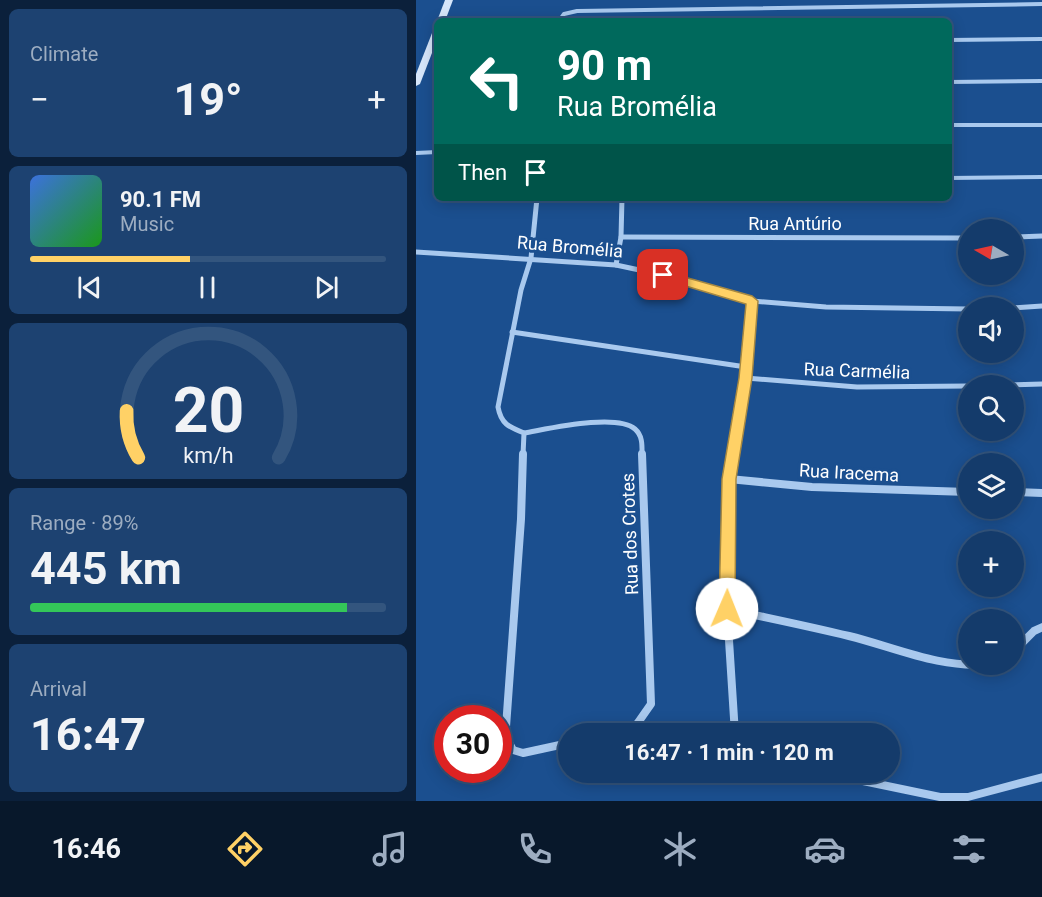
<!DOCTYPE html>
<html lang="en">
<head>
<meta charset="utf-8">
<style>
  body { margin:0; font-family:Roboto,sans-serif; background:#1d4271; color:#f1f3f6; height:100vh; display:flex; flex-direction:column; font-size:22px; white-space:nowrap }
  * { box-sizing:border-box; margin:0 }
  p { font-size:20px; color:#9dadc1 }
  .icon { flex:none; width:33px; height:33px; fill:none; stroke:currentColor; stroke-width:2; stroke-linecap:round; stroke-linejoin:round }
  .map { position:relative; flex:1; overflow:hidden }
  .panel { display:flex; flex-direction:column; gap:9px; padding:9px; background:#0b203b; width:416px }
  .panel>* { flex:none }
  .top-card { position:absolute; left:18px; top:18px; width:518px; height:183px; border-radius:9px; box-shadow:0 3px 15px #0003,0 0 0 2px #33557e; background:#00695c; color:#fff; overflow:hidden }
  .needle { width:39px; rotate:279deg }
  .controls { position:absolute; left:542px; top:219px; display:grid; gap:12px }
  .controls a { display:grid; place-items:center; width:66px; height:66px; border-radius:50%; background:#143b6b; box-shadow:0 3px 15px #0003,0 0 0 2px #33557e; font-size:30px }
  .speed { position:absolute; left:18px; top:705px; display:flex; gap:12px; font-size:30px; font-weight:700; text-align:center }
  .speed>* { display:grid; place-content:center; width:78px; height:78px; border-radius:50%; background:#143b6b; box-shadow:0 3px 15px #0003,0 0 0 2px #33557e; line-height:1 }
  .speed .limit { border:9px solid #d22; background:#fff; color:#111 }
  .pin { position:absolute; display:grid; place-items:center; width:51px; height:51px; color:#fff; margin:-26px; border-radius:12px; box-shadow:0 3px 9px #0006 }
  .me { position:absolute; width:66px; margin:-33px; rotate:1deg; stroke-linejoin:round; filter:drop-shadow(0 0 4px #0008) }
  .turn { display:flex; align-items:center; gap:21px; height:126px; padding:0 24px; font-size:27px }
  .turn .icon { width:78px; height:78px; stroke-width:2.5 }
  .turn b { display:block; font-size:42px; line-height:51px }
  .then { display:flex; align-items:center; height:57px; padding:0 24px; background:#0003; gap:12px; font-size:22px }
  .big { font-size:45px; font-weight:700; line-height:1.1 }
  .panel .tile { flex:1; display:flex; flex-direction:column; justify-content:center; gap:9px; min-width:0; padding:0 21px; border-radius:9px; background:#1d4271 }
  .panel .dial { align-items:center; gap:0 }
  .dial svg { height:156px; overflow:visible; fill:none; stroke:#33557e; stroke-width:7; stroke-linecap:round; text-anchor:middle }
  .dial text { fill:#f1f3f6; stroke:none }
  .song { display:flex; align-items:center; gap:18px }
  .cover { width:72px; height:72px; border-radius:9px; background:linear-gradient(135deg,hsl(220 70% 55%),hsl(120 70% 35%)) }
  .played { height:6px; border-radius:3px; background:linear-gradient(90deg,#ffd166 45%,#33557e 45%) }
  .keys { display:flex; justify-content:space-around; direction:ltr }
  .heat { display:flex; justify-content:space-between; align-items:center; font-size:33px; direction:ltr }
  .charge { height:9px; border-radius:4px; background:linear-gradient(90deg,#34c759 89%,#33557e 0) }
  .trip { position:absolute; left:142px; top:723px; width:342px; height:60px; border-radius:30px; background:#143b6b; box-shadow:0 3px 15px #0003,0 0 0 2px #33557e; font-weight:700; line-height:60px; text-align:center }
  .menu { display:flex; height:96px; justify-content:space-around; align-items:center; background:#08182b; color:#9dadc1 }
  .menu .icon { width:42px; height:42px }
  .menu .on { color:#ffd166 }
  .menu b { font-size:27px; color:#f1f3f6 }
  main { display:flex; flex:1; min-height:0 }
  .map>svg:first-child { display:block }
  .lines { fill:none; stroke-linecap:round; stroke-linejoin:round }
  .minor-far2 { stroke:#a9c9ee; stroke-width:4 }
  .minor-far1 { stroke:#a9c9ee; stroke-width:5 }
  .minor { stroke:#a9c9ee; stroke-width:8 }
  .secondary { fill:#d6e6fa; fill-rule:evenodd }
  .route { fill:#ffd166; stroke:#a68842; stroke-width:1.5 }
  .labels { text-anchor:middle; stroke-width:6; stroke-linejoin:round; paint-order:stroke }
  .street-label { font-size:18px; fill:#fff; stroke:#1b4f8f }
</style>
</head>
<body>
<main>
<section class="panel">
<div class="tile"><p>Climate</p>
<div class="heat"><a>−</a><b class="big">19°</b><a>+</a></div>
</div>
<div class="tile">
<div class="song"><i class="cover"></i><div><b>90.1 FM</b><p>Music</p></div></div>
<div class="played"></div>
<div class="keys"><svg class="icon" aria-label="previous" viewBox="0 0 24 24"><path d="M18 5L8 12l10 7zM5 5v14"/></svg><svg class="icon" aria-label="pause" viewBox="0 0 24 24"><path d="M8 5v14M16 5v14"/></svg><svg class="icon" aria-label="next" viewBox="0 0 24 24"><path d="M6 5l10 7-10 7zM19 5v14"/></svg></div>
</div>
<div class="tile dial"><svg viewBox="0 0 100 80">
<path d="M14 69A42 42 0 1 1 86 69"/>
<path d="M14 69A42 42 0 0 1 8 45" stroke="#ffd166"/>
<text x="50" y="56" font-size="32" font-weight="700">20</text>
<text x="50" y="72" font-size="11">km/h</text>
</svg></div>
<div class="tile"><p>Range · 89%</p><b class="big">445 km</b><div class="charge"></div></div>
<div class="tile"><p>Arrival</p><b class="big">16:47</b></div>
</section>
<div class="map">
<svg width="627" height="801" viewBox="0 0 627 801">
  <rect width="100%" height="100%" fill="#1b4f8f"/>
  <g class="lines">
    <!-- minor-far2 -->
    <g class="minor-far2">
      <path d="M143,21l5,-7 13,-3 466,-7"/>
      <path d="M532,40l95,-1"/>
      <path d="M532,82l95,-1"/>
      <path d="M532,125h95"/>
      <path d="M0,153l21,-1"/>
      <path d="M532,178l95,-1"/>
    </g>
    <!-- minor-far1 -->
    <g class="minor-far1">
      <path d="M205,237l347,1"/>
      <path d="M597,237l30,-1"/>
      <path d="M0,252l200,13 70,15 66,21 74,6 142,2"/>
      <path d="M200,265l5,-28 1,-39"/>
      <path d="M594,308l33,-2"/>
      <path d="M96,332l234,35"/>
      <path d="M330,378l111,9 111,-1"/>
      <path d="M554,386l73,-2"/>
      <path d="M108,433c24,-4 92,-20 111,-4 8,7 7,17 7,26"/>
      <path d="M107,455l1,-22c-15,-6 -23,-9 -26,-26l23,-117 10,-32 6,-60"/>
      <path d="M317,455l13,-77 6,-77"/>
    </g>
    <!-- minor -->
    <g class="minor">
      <path d="M107,454l-2,65 -15,208 2,14 5,9 10,3 46,-10"/>
      <path d="M317,454l-4,25 -2,130 8,125"/>
      <path d="M313,479l83,8 156,5"/>
      <path d="M597,492l30,1"/>
      <path d="M311,609c41,9 81,17 122,27 45,11 92,33 139,28"/>
      <path d="M597,652l21,-21 9,-4"/>
      <path d="M199,734l22,-10 14,-20 -9,-250"/>
      <path d="M383,772l40,4 101,21h28l75,-20"/>
    </g>
    <!-- secondary -->
    <g class="secondary">
      <path d="M29,0h8l-8,21h-8z"/>
      <path d="M18,28h3v12l-17,44 -4,2v-12z"/>
    </g>
  </g>
  <!-- route -->
  <path class="route" d="M247,271l89,25 6,5 -6,77 -16,101 -1,130 -2,6 -6,3 -6,-3 -2,-6 3,-130 17,-101 7,-74 -87,-26 -2,-3z"/>
  <g class="labels">
    <!-- street labels -->
    <g class="street-label">
      <text x="379" y="230">Rua Antúrio</text>
      <text transform="translate(154 247) rotate(5)" y="6">Rua Bromélia</text>
      <text transform="translate(441 371) rotate(2)" y="6">Rua Carmélia</text>
      <text transform="translate(433 473) rotate(3)" y="6">Rua Iracema</text>
      <text transform="translate(214 534) rotate(-92)" y="6">Rua dos Crotes</text>
    </g>
  </g>
</svg>
<div class="controls">
<a><svg class="needle" viewBox="-14 -14 28 28"><path d="M0-13l5 13h-10z" fill="#e53935"/><path d="M0 13l5-13h-10z" fill="#9dadc1"/></svg></a>
<a><svg class="icon" aria-label="sound" viewBox="0 0 24 24"><path d="M4 9h4l5-4v14l-5-4H4zM17 9q2 3 0 6"/></svg></a>
<a><svg class="icon" aria-label="search" viewBox="0 0 24 24"><circle cx="10" cy="10" r="6"/><path d="M15 15l6 6"/></svg></a>
<a><svg class="icon" aria-label="layers" viewBox="0 0 24 24"><path d="M12 4l9 5-9 5-9-5zM3 14l9 5 9-5"/></svg></a>
<a>+</a>
<a>−</a>
</div>
<div class="speed"><div class="limit">30</div></div>
<div class="pin" style="left:247px;top:275px;background:#d93025"><svg class="icon" aria-label="arrive" viewBox="0 0 24 24"><path d="M6 21V4h12l-3 4 3 4H6"/></svg></div>
<svg class="me" style="left:311px;top:609px" viewBox="-20 -20 40 40"><circle r="19" fill="#fff"/><path d="M0-13L10 11 0 6-10 11z" fill="#ffd166"/></svg>
<div class="trip">16:47 · 1 min · 120 m</div>
<div class="top-card">
<div class="turn"><svg class="icon" aria-label="left" viewBox="0 0 24 24"><path d="M17 20v-9H6M10 6l-5 5 5 5"/></svg><div><b>90 m</b>Rua Bromélia</div></div>
<div class="then">Then<svg class="icon" aria-label="arrive" viewBox="0 0 24 24"><path d="M6 21V4h12l-3 4 3 4H6"/></svg></div>
</div>
</div>
</main>
<nav class="menu">
<b>16:46</b>
<svg class="icon on" aria-label="directions" viewBox="0 0 24 24"><path d="M12 3l9 9-9 9-9-9zM9 14v-3h6M13 9l2 2-2 2"/></svg>
<svg class="icon" aria-label="music" viewBox="0 0 24 24"><path d="M9 18V5l10-2v13"/><circle cx="6" cy="18" r="3"/><circle cx="16" cy="16" r="3"/></svg>
<svg class="icon" aria-label="phone" viewBox="0 0 24 24"><path d="M5 4h4l2 5-3 2q2 4 5 5l2-3 5 2v4C11 20 4 13 5 4z"/></svg>
<svg class="icon" aria-label="climate" viewBox="0 0 24 24"><path d="M12 3v18M4 7l16 10M4 17L20 7"/></svg>
<svg class="icon" aria-label="car" viewBox="0 0 24 24"><path d="M5 17H2v-5l4-1 3-4h7l3 4 3 1v5h-3M9 17h6M6 11h13"/><circle cx="7" cy="17" r="2"/><circle cx="17" cy="17" r="2"/></svg>
<svg class="icon" aria-label="filters" viewBox="0 0 24 24"><path d="M4 7h16M4 17h16"/><circle cx="9" cy="7" r="2"/><circle cx="15" cy="17" r="2"/></svg>
</nav>
</body>
</html>
